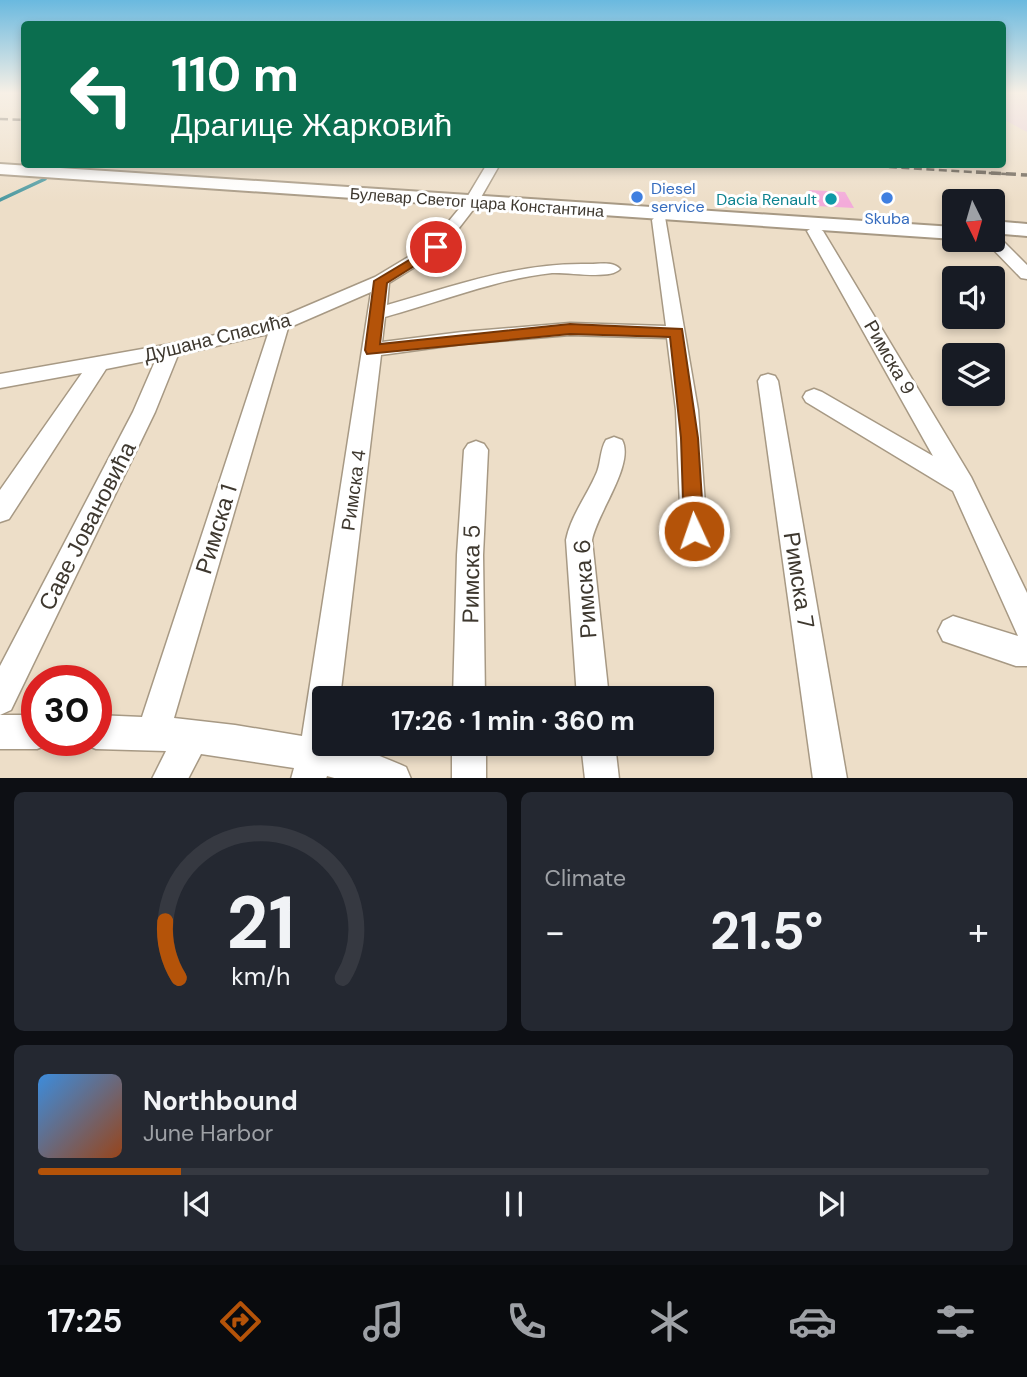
<!DOCTYPE html>
<html lang="en">
<head>
<meta charset="utf-8">
<style>
  body { margin:0; font-family:"DM Sans",sans-serif; background:#242831; color:#f1f3f6; height:100vh; display:flex; flex-direction:column; font-size:26px; white-space:nowrap }
  * { box-sizing:border-box; margin:0 }
  p { font-size:23px; color:#9ea1a6 }
  .icon { flex:none; width:38px; height:38px; fill:none; stroke:currentColor; stroke-width:2; stroke-linecap:round; stroke-linejoin:round }
  .map { position:relative; height:778px; overflow:hidden }
  .panel { display:flex; flex-direction:column; gap:14px; padding:14px; background:#0d0f14; flex:1 }
  .panel>* { flex:none }
  .top-card { position:absolute; left:21px; top:21px; width:985px; height:147px; border-radius:7px; box-shadow:0 4px 10px #0003; background:#0b6e4f; color:#fff; overflow:hidden }
  .needle { width:46px; rotate:175deg }
  .controls { position:absolute; left:942px; top:189px; display:grid; gap:14px }
  .controls a { display:grid; place-items:center; width:63px; height:63px; border-radius:7px; background:#171b24; box-shadow:0 4px 10px #0003; font-size:35px }
  .speed { position:absolute; left:21px; top:665px; display:flex; gap:14px; font-size:35px; font-weight:700; text-align:center }
  .speed>* { display:grid; place-content:center; width:91px; height:91px; border-radius:50%; background:#171b24; box-shadow:0 4px 10px #0003; line-height:1 }
  .speed .limit { border:10px solid #d22; background:#fff; color:#111 }
  .pin { position:absolute; display:grid; place-items:center; width:60px; height:60px; color:#fff; margin:-30px; border:4px solid #fff; border-radius:50%; box-shadow:0 2px 7px #0007 }
  .me { position:absolute; width:77px; margin:-38px; rotate:357deg; stroke-linejoin:round; filter:drop-shadow(0 0 5px #0008) }
  .turn { display:flex; align-items:center; gap:24px; height:147px; padding:0 35px; font-size:32px }
  .turn .icon { width:91px; height:91px; stroke-width:2.5 }
  .turn b { display:block; font-size:49px; line-height:60px }
  .big { font-size:52px; font-weight:700; line-height:1.1 }
  .panel .card { flex:1; display:flex; flex-direction:column; justify-content:center; gap:10px; min-width:0; padding:0 24px; border-radius:10px; background:#242831 }
  .panel .dial { align-items:center; gap:0 }
  .dial svg { height:182px; overflow:visible; fill:none; stroke:#363941; stroke-width:7; stroke-linecap:round; text-anchor:middle }
  .dial text { fill:#f1f3f6; stroke:none }
  .song { display:flex; align-items:center; gap:21px }
  .cover { width:84px; height:84px; border-radius:10px; background:linear-gradient(135deg,hsl(210 70% 55%),hsl(20 70% 35%)) }
  .played { height:7px; border-radius:4px; background:linear-gradient(90deg,#b45309 15%,#363941 15%) }
  .keys { display:flex; justify-content:space-around; direction:ltr }
  .heat { display:flex; justify-content:space-between; align-items:center; font-size:38px; direction:ltr }
  .panel .tiles { flex:1; display:grid; gap:14px; grid-template-columns:1fr 1fr }
  .card:last-child { grid-column:span 2 }
  .trip { position:absolute; left:312px; top:686px; width:402px; height:70px; border-radius:7px; background:#171b24; box-shadow:0 4px 10px #0003; font-weight:700; line-height:70px; text-align:center }
  .tabs { display:flex; height:112px; justify-content:space-around; align-items:center; background:#090b0e; color:#9ea1a6 }
  .tabs .icon { width:49px; height:49px }
  .tabs .current { color:#b45309 }
  .tabs b { font-size:32px; color:#f1f3f6 }
  .map>svg:first-child { display:block }
  .industrial { fill:#e8cfd9 }
  .lines { fill:none; stroke-linecap:round; stroke-linejoin:round }
  .stream { stroke:#4998a0; stroke-width:3.5 }
  .building { fill:#f3abda }
  .minor-casing { stroke:#a79984; stroke-width:3 }
  .major-casing { stroke:#a79984; stroke-width:4 }
  .minor { fill:#fff; fill-rule:evenodd }
  .major { fill:#fff; fill-rule:evenodd }
  .rail-far1 { stroke:#675f53; stroke-width:2.5; stroke-dasharray:8 4.5; stroke-linecap:butt }
  .rail { stroke:#675f53; stroke-width:3.5; stroke-dasharray:10 5; stroke-linecap:butt }
  .route { fill:#b45309; stroke:#753606; stroke-width:2 }
  .shop-dot { fill:#3f7fe0; stroke:#fff; stroke-width:2.5 }
  .culture-dot { fill:#0f9aa8; stroke:#fff; stroke-width:2.5 }
  .labels { text-anchor:middle; stroke-width:6; stroke-linejoin:round; paint-order:stroke }
  .far-shop-label { font-size:16px; fill:#366cbe; stroke:#fff; text-anchor:start }
  .far-culture-label { font-size:16px; fill:#0d838f; stroke:#fff; text-anchor:end }
  .far-street-label { font-size:16px; fill:#3e382f; stroke:#fff }
  .street-label { font-size:19px; fill:#3e382f; stroke:#fff }
  .near-street-label { font-size:23px; fill:#3e382f; stroke:#fff }
</style>
</head>
<body>
<div class="map">
<svg width="1027" height="779" viewBox="0 0 1027 779">
  <rect width="100%" height="100%" fill="#eddec8"/>
  <!-- industrial -->
  <path class="industrial" d="M1003,93h24v39l-24,-13z"/>
  <g class="lines">
    <!-- stream -->
    <path class="stream" d="M0,200l45,-21"/>
  </g>
  <!-- building -->
  <path class="building" d="M809,190l36,2 9,16 -37,-2z"/>
  <g class="lines">
    <defs>
      <g id="minor">
        <path d="M487,164h13l-24,42 -34,44 -53,33 -2,22c67,-19 132,-43 203,-41 10,0 23,-3 30,5 -9,11 -52,3 -68,4 -56,6 -112,29 -167,44l-3,25 80,-10 108,-9 96,3 -14,-106 3,-3h10l33,193 9,121 -4,8 -9,4 -9,-4 -4,-8 -5,-121 -9,-72 -97,-3 -108,9 -81,11 -41,343h-16v46c27,0 57,12 82,23l5,12h-73l-11,-3 -1,3h-35l3,-11 -93,-14 -13,25h-36l14,-28 -70,-2 -12,-5 -1,-4h13v-25l46,2 126,-383 -90,21 -23,57 -144,298 -11,5v-49l133,-254 23,-53 -50,10 -97,150 -9,3v-32l82,-117 -82,15v-14l199,-35 75,-19 101,-43 55,-33 33,-40zM371,292l-69,444 -67,-11 -61,-7 114,-390z"/>
        <path d="M815,226l8,5 148,246 56,116v73h-11l-73,-25 -5,-10 5,-10 10,-5 65,20 -65,-145 -147,-89 -3,-5 3,-5 8,-3 8,3 111,64 -126,-225z"/>
        <path d="M992,234l6,2 29,29v14l-6,-1 -35,-36 -1,-2h7z"/>
        <path d="M768,374l7,2 3,5 69,398h-34l-55,-398 3,-5z"/>
        <path d="M614,437l8,3c13,24 -25,73 -30,100l17,158h-32l-11,-158c5,-25 21,-44 31,-68 4,-10 3,-22 9,-32z"/>
        <path d="M476,441l8,3 4,6 -5,105 2,143h-32l4,-143 7,-105 4,-6z"/>
        <path d="M0,715h37v25h13l-1,4 -12,5h-37z"/>
        <rect x="452" y="744" width="34" height="35"/>
        <path d="M581,744h34l4,35h-34z"/>
      </g>
      <g id="major">
        <path d="M0,164l954,63v12l-954,-65z"/>
        <path d="M992,221l35,3v12l-35,-3z"/>
      </g>
    </defs>
    <!-- minor casing -->
    <use href="#minor" class="minor-casing"/>
    <!-- major casing -->
    <use href="#major" class="major-casing"/>
    <!-- minor -->
    <use href="#minor" class="minor"/>
    <!-- major -->
    <use href="#major" class="major"/>
    <!-- rail-far1 -->
    <g class="rail-far1">
      <path d="M0,119l24,1"/>
      <path d="M839,164l167,10"/>
    </g>
    <!-- rail -->
    <path class="rail" d="M976,172l51,3"/>
  </g>
  <!-- sky -->
  <linearGradient id="sky" x2="0" y2="1"><stop stop-color="#6ab9df"/><stop offset="0.46" stop-color="#f7f0e6"/><stop offset="1" stop-color="#f7f0e6" stop-opacity="0"/></linearGradient>
  <rect width="1027" height="202" fill="url(#sky)"/>
  <!-- route -->
  <path class="route" d="M436,244l4,1v5l-53,33 -7,61 190,-20 112,5 16,109 6,93 -3,6 -7,3 -7,-3 -3,-6 -3,-93 -11,-101 -100,-3 -203,20 -2,-4 9,-69z"/>
  <!-- markers -->
  <g class="shop-dot">
    <circle cx="637" cy="197" r="7"/>
    <circle cx="887" cy="198" r="7"/>
  </g>
  <circle class="culture-dot" cx="831" cy="199" r="7"/>
  <g class="labels">
    <!-- far-shop labels -->
    <g class="far-shop-label">
      <text x="651" y="194">Diesel<tspan x="651" dy="18">service</tspan></text>
      <text x="887" y="224" text-anchor="middle">Skuba</text>
    </g>
    <!-- far-culture labels -->
    <g class="far-culture-label">
      <text x="817" y="205">Dacia Renault</text>
    </g>
    <!-- far-street labels -->
    <g class="far-street-label">
      <text transform="translate(477 202) rotate(4)" y="6">Булевар Светог цара Константина</text>
    </g>
    <!-- street labels -->
    <g class="street-label">
      <text transform="translate(217 337) rotate(-14)" y="7">Душана Спасића</text>
      <text transform="translate(890 357) rotate(60)" y="7">Римска 9</text>
      <text transform="translate(353 490) rotate(-82)" y="7">Римска 4</text>
    </g>
    <!-- near-street labels -->
    <g class="near-street-label">
      <text transform="translate(87 526) rotate(-63)" y="8">Саве Јовановића</text>
      <text transform="translate(216 529) rotate(-73)" y="8">Римска 1</text>
      <text transform="translate(471 574) rotate(-89)" y="8">Римска 5</text>
      <text transform="translate(799 580) rotate(81)" y="8">Римска 7</text>
      <text transform="translate(585 589) rotate(-94)" y="8">Римска 6</text>
    </g>
  </g>
</svg>
<div class="controls">
<a><svg class="needle" viewBox="-14 -14 28 28"><path d="M0-13l5 13h-10z" fill="#e53935"/><path d="M0 13l5-13h-10z" fill="#9ea1a6"/></svg></a>
<a><svg class="icon" aria-label="sound" viewBox="0 0 24 24"><path d="M4 9h4l5-4v14l-5-4H4zM17 9q2 3 0 6"/></svg></a>
<a><svg class="icon" aria-label="layers" viewBox="0 0 24 24"><path d="M12 4l9 5-9 5-9-5zM3 14l9 5 9-5"/></svg></a>
</div>
<div class="speed"><div class="limit">30</div></div>
<div class="pin" style="left:436px;top:247px;background:#d93025"><svg class="icon" aria-label="arrive" viewBox="0 0 24 24"><path d="M6 21V4h12l-3 4 3 4H6"/></svg></div>
<svg class="me" style="left:694px;top:531px" viewBox="-20 -20 40 40"><circle r="17" fill="#b45309" stroke="#fff" stroke-width="3"/><path d="M0-11L8 9 0 5-8 9z" fill="#fff"/></svg>
<div class="trip">17:26 · 1 min · 360 m</div>
<div class="top-card">
<div class="turn"><svg class="icon" aria-label="left" viewBox="0 0 24 24"><path d="M17 20v-9H6M10 6l-5 5 5 5"/></svg><div><b>110 m</b>Драгице Жарковић</div></div>
</div>
</div>
<section class="panel">
<div class="tiles">
<div class="card dial"><svg viewBox="0 0 100 80">
<path d="M14 69A42 42 0 1 1 86 69"/>
<path d="M14 69A42 42 0 0 1 8 44" stroke="#b45309"/>
<text x="50" y="56" font-size="32" font-weight="700">21</text>
<text x="50" y="72" font-size="11">km/h</text>
</svg></div>
<div class="card"><p>Climate</p>
<div class="heat"><a>−</a><b class="big">21.5°</b><a>+</a></div>
</div>
<div class="card">
<div class="song"><i class="cover"></i><div><b>Northbound</b><p>June Harbor</p></div></div>
<div class="played"></div>
<div class="keys"><svg class="icon" aria-label="previous" viewBox="0 0 24 24"><path d="M18 5L8 12l10 7zM5 5v14"/></svg><svg class="icon" aria-label="pause" viewBox="0 0 24 24"><path d="M8 5v14M16 5v14"/></svg><svg class="icon" aria-label="next" viewBox="0 0 24 24"><path d="M6 5l10 7-10 7zM19 5v14"/></svg></div>
</div>
</div>
</section>
<nav class="tabs">
<b>17:25</b>
<svg class="icon current" aria-label="directions" viewBox="0 0 24 24"><path d="M12 3l9 9-9 9-9-9zM9 14v-3h6M13 9l2 2-2 2"/></svg>
<svg class="icon" aria-label="music" viewBox="0 0 24 24"><path d="M9 18V5l10-2v13"/><circle cx="6" cy="18" r="3"/><circle cx="16" cy="16" r="3"/></svg>
<svg class="icon" aria-label="phone" viewBox="0 0 24 24"><path d="M5 4h4l2 5-3 2q2 4 5 5l2-3 5 2v4C11 20 4 13 5 4z"/></svg>
<svg class="icon" aria-label="climate" viewBox="0 0 24 24"><path d="M12 3v18M4 7l16 10M4 17L20 7"/></svg>
<svg class="icon" aria-label="car" viewBox="0 0 24 24"><path d="M5 17H2v-5l4-1 3-4h7l3 4 3 1v5h-3M9 17h6M6 11h13"/><circle cx="7" cy="17" r="2"/><circle cx="17" cy="17" r="2"/></svg>
<svg class="icon" aria-label="filters" viewBox="0 0 24 24"><path d="M4 7h16M4 17h16"/><circle cx="9" cy="7" r="2"/><circle cx="15" cy="17" r="2"/></svg>
</nav>
</body>
</html>
